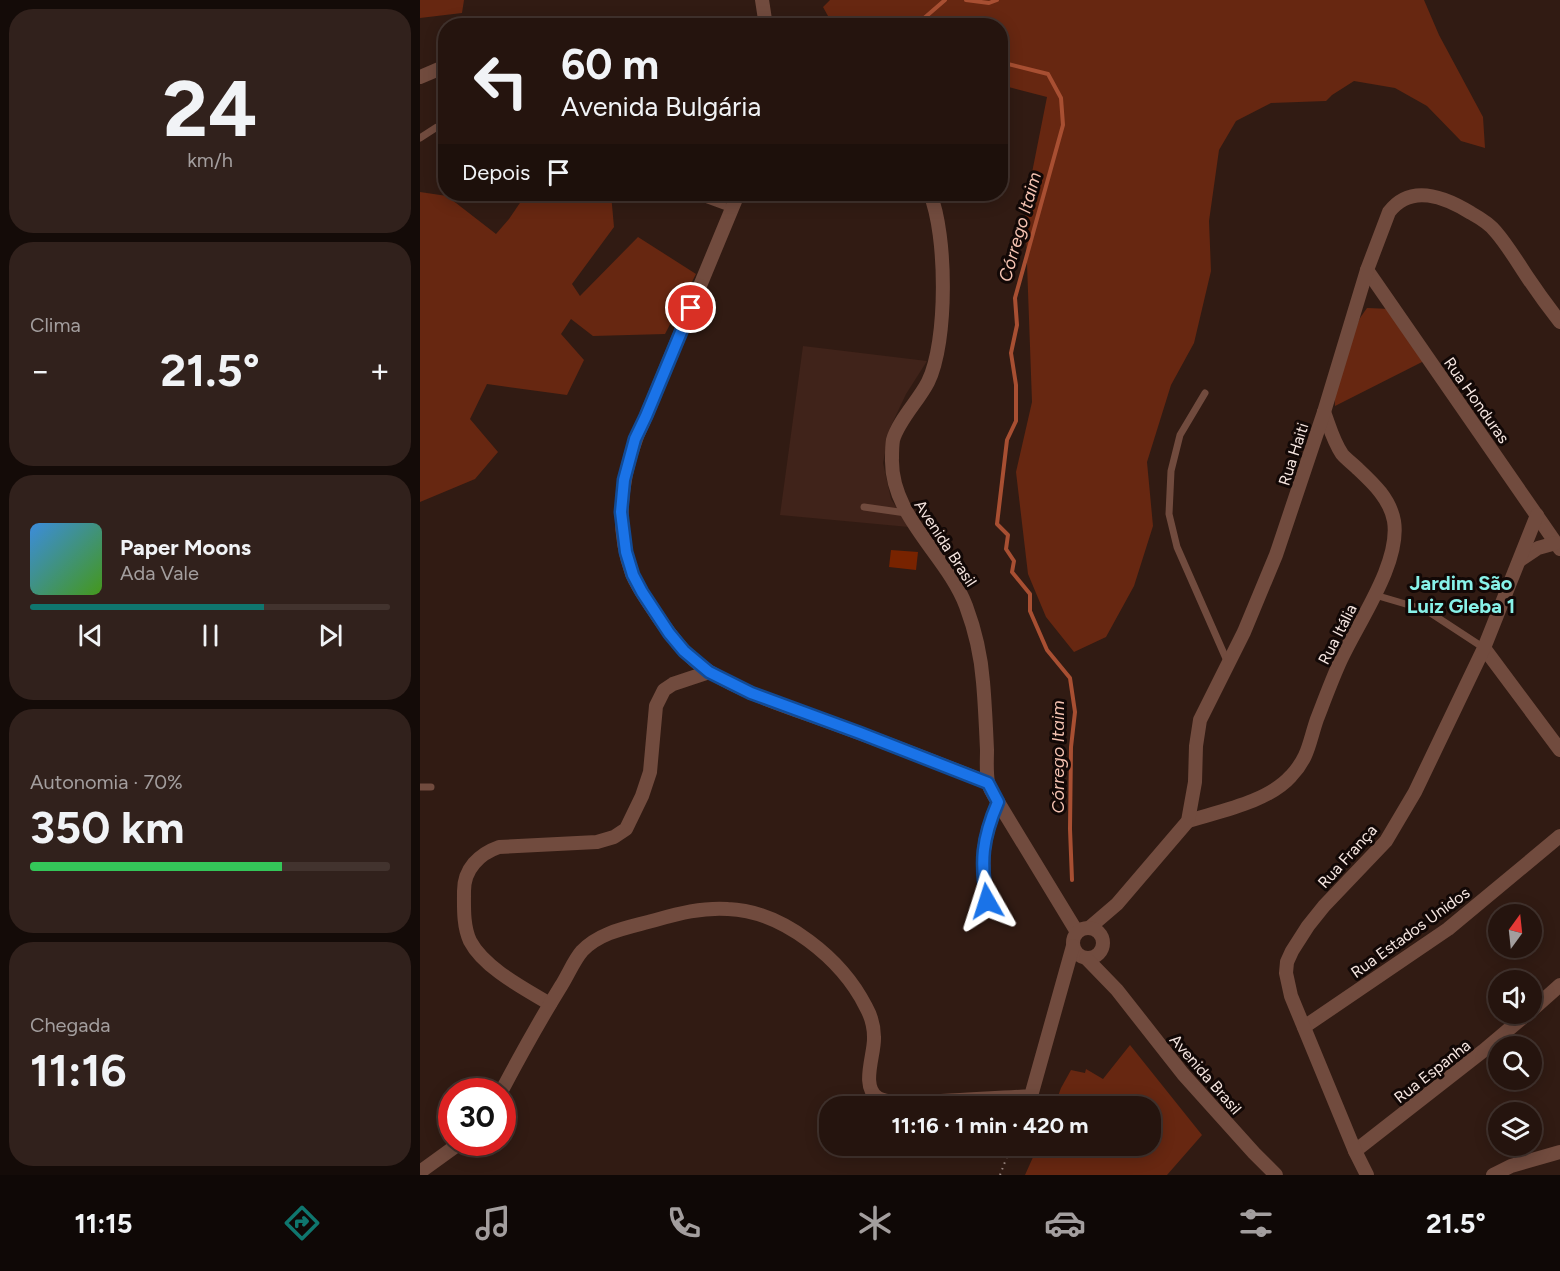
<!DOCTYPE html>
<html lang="pt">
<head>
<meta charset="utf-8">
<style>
  body { margin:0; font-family:Figtree,sans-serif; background:#31211c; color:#f1f3f6; height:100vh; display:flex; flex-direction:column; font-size:22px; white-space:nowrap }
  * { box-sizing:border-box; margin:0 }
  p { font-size:20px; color:#a39e9e }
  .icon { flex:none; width:33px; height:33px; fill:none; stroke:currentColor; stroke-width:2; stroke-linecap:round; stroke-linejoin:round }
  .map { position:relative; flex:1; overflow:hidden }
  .side { display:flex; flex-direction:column; gap:9px; padding:9px; background:#140b08; width:420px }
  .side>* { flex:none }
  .hud { position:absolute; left:18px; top:18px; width:570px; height:183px; border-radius:24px; box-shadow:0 3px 15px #0003,0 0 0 2px #42332e; background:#25140e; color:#f1f3f6; overflow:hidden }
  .needle { width:39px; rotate:15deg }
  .controls { position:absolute; left:1068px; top:904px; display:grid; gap:12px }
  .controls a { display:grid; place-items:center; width:54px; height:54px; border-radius:50%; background:#25140e; box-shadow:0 3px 15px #0003,0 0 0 2px #42332e; font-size:30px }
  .speed { position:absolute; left:18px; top:1078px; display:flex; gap:12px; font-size:30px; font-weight:700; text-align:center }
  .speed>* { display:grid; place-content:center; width:78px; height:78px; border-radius:50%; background:#25140e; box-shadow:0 3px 15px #0003,0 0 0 2px #42332e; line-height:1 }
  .speed .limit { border:9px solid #d22; background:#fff; color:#111 }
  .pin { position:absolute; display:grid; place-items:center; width:51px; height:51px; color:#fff; margin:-26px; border:3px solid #fff; border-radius:50%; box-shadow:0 2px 6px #0007 }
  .me { position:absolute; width:66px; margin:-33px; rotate:354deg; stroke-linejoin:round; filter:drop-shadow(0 0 4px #0008) }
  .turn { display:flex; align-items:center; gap:21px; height:126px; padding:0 24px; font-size:27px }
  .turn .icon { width:78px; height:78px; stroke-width:2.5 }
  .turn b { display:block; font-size:42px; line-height:51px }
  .then { display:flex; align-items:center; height:57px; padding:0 24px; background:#0003; gap:12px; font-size:22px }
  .big { font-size:45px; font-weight:700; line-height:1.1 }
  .side .widget { flex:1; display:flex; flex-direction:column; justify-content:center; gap:9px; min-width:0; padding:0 21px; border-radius:24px; background:#31211c }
  .side .dial { align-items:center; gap:0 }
  .dial b { font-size:78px; line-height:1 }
  .song { display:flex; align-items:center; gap:18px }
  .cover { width:72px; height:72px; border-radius:9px; background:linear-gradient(135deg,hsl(210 70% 55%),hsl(100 70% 35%)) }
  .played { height:6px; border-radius:3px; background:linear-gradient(90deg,#0f766e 65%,#42332e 65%) }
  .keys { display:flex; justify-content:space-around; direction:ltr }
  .heat { display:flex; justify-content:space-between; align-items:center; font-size:33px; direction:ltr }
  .charge { height:9px; border-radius:4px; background:linear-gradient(90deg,#34c759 70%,#42332e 0) }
  .trip { position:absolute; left:399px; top:1096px; width:342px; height:60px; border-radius:24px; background:#25140e; box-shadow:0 3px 15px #0003,0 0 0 2px #42332e; font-weight:700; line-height:60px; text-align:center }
  .tabs { display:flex; height:96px; justify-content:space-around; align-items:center; background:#0f0806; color:#a39e9e }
  .tabs .icon { width:42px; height:42px }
  .tabs .on { color:#0f766e }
  .tabs b { font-size:27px; color:#f1f3f6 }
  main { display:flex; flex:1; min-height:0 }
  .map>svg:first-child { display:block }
  .built { fill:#40231a }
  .green { fill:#672711 }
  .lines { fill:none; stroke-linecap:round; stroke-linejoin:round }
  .stream { stroke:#a84f32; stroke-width:4 }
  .building { fill:#782300 }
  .path { stroke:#9c8983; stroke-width:2; stroke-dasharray:1.5 4.5; stroke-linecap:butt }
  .service { stroke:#714b3e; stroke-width:7 }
  .minor { stroke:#714b3e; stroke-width:14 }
  .route-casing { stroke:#114b97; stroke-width:15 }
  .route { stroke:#1a73e8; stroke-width:10 }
  .labels { text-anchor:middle; stroke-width:6; stroke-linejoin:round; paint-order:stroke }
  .street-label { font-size:16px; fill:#f6e6e1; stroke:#120806 }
  .water-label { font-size:18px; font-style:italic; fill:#f5c3b2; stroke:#120806 }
  .quarter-label { font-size:20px; font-weight:bold; fill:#88f2e9; stroke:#120806 }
</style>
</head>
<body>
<main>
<section class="side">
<div class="widget dial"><b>24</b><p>km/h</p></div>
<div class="widget"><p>Clima</p>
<div class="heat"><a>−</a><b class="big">21.5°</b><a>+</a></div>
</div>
<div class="widget">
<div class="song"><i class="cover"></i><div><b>Paper Moons</b><p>Ada Vale</p></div></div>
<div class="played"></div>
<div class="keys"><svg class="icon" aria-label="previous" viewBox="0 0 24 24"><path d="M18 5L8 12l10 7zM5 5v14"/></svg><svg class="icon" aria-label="pause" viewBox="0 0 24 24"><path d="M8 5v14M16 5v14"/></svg><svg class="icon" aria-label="next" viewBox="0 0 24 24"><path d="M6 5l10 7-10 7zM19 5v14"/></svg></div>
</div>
<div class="widget"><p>Autonomia · 70%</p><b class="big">350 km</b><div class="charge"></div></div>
<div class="widget"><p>Chegada</p><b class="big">11:16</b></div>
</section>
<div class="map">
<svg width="1140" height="1175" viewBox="0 0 1140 1175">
  <rect width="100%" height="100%" fill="#311b13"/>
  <!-- built -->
  <path class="built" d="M383,346l124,15 -21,33 -16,34 -7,35 8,36 18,28 -129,-12z"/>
  <!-- green -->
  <g class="green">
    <path d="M0,0h44l-2,13 -42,5z"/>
    <path d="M410,0h594l15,35 44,82 2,31 -24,-7 -34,-35 -32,-18 -41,-7 -22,14 -6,6 -55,2 -35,18 -17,29 -10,71 2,50 -17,72 -23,42 -24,77 6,64 -19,60 -28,51 -32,15 -28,-35 -18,-43 -12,-102 16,-70 -7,-194 22,-111 -46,-12 -1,-59 -167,-1 -10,-18z"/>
    <path d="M0,192l27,4 49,38 13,-15 17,-25h85l3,33 -42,57 8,12 58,-59 58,37 -31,60 -72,2 -22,-17 -10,15 23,26 -17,35 -80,-11 -17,35 28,33 -23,27 -55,23z"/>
    <path d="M947,308l24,1 33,52 -89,45 -1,-19 16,-46 10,-23z"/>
    <path d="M710,1045l72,90 -35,40h-142l13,-29h112v-39h-96l7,-19 10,-18 14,3 1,-4 17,10z"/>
  </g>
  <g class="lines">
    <!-- stream -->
    <g class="stream">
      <path d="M546,0l23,3 8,-3"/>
      <path d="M495,26l30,-26"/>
      <path d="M580,62l48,12 13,24 2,27 -48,173 2,27 -6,28 5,32v36l-9,19 -10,84 11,11 -2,14 8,12 -2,11 18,22v17l17,39 23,28 5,34 -4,35 -1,82 2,51"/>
    </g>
  </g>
  <!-- building -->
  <path class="building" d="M471,550l27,2 -2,18 -27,-3z"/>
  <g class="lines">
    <!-- path -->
    <path class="path" d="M580,1175l11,-29"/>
    <!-- service -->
    <g class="service">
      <path d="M0,138l17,-11 9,-3"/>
      <path d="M271,194l41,15"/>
      <path d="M785,393l-25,42 -9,36 -2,43 8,33 51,116"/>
      <path d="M444,507l42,6"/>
      <path d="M955,595l51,15 58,38"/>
      <path d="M0,787h11"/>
    </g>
    <!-- minor -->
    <g class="minor">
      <path d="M342,0l4,26"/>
      <path d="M0,77l26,-11"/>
      <path d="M318,194l-92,222c-24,49 -33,105 -14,158 6,15 17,29 26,43 14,20 30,42 52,55 38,23 81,36 122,51 52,19 104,39 156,60"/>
      <path d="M510,194c17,40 18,148 -2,188 -9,18 -30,39 -35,58 -1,6 -1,13 -1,18 -2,58 55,97 74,148 9,24 15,50 17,76 2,22 3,45 4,68 0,10 -1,22 1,32 1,6 6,14 10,20l79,130"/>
      <path d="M947,270l193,279"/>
      <path d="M1100,560l18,-12 18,-5"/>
      <path d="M1064,648l76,102"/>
      <path d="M768,821c32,-10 80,-19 103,-45 18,-19 18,-34 26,-57 7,-18 14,-37 22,-55 17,-39 62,-100 55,-143 -4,-22 -20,-37 -36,-52 -5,-5 -12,-10 -16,-15 -9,-13 -13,-29 -18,-42"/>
      <path d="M567,901c-7,-39 -5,-62 11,-99"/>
      <path d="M669,928l28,-24 71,-83 7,-39 1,-36 4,-26 44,-88 32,-77 48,-143 43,-142 22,-58c22,-29 56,-15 82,1 9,5 19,11 25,19 12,14 22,31 32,46 10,15 21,30 32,44"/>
      <circle cx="668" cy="943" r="15"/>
      <path d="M666,958l31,32 66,84 71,79 22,22"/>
      <path d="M130,1004c-25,-15 -66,-36 -80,-63 -7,-15 -6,-34 -6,-50 0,-22 15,-37 35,-44l98,-5 17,-5 12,-8 16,-33 8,-24 6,-66 8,-16 9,-6 36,-12"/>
      <path d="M1112,1010l28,-25"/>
      <path d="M884,1027l144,-98 112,-93"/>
      <path d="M81,1092c19,-36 39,-72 60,-106 7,-11 13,-26 21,-35 17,-18 43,-23 66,-29 26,-7 52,-15 80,-13 55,2 114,50 138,98 5,9 8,20 8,30 1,17 -14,50 4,61 5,3 16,4 22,5 13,1 27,-2 41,-2 30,-2 60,-3 90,-5l42,-150"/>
      <path d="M935,1151l128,-100 44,-37"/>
      <path d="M0,1172l40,-29"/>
      <path d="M947,1175l-12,-24 -64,-155 -5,-23 1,-11 5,-11 16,-25 16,-20 62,-65 29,-49 69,-144 53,-133"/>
      <path d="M1073,1175l18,-9 49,-14"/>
    </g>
  </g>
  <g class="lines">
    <defs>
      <path id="route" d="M271,308l-45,108 -11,23 -11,41 -3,32 5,40 7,23 9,17 27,41 15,18 25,21 42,21 109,40 128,50 10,19c-16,37 -18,60 -11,99"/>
    </defs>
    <!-- route casing -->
    <use href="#route" class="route-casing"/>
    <!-- route -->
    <use href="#route" class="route"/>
  </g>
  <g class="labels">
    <!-- street labels -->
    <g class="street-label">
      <text transform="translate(1057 400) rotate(55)" y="6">Rua Honduras</text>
      <text transform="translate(873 454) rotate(-72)" y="6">Rua Haiti</text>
      <text transform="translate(526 543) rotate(57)" y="6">Avenida Brasil</text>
      <text transform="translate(917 634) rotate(-63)" y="6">Rua Itália</text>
      <text transform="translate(927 856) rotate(-48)" y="6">Rua França</text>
      <text transform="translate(990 932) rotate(-36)" y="6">Rua Estados Unidos</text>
      <text transform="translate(1012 1071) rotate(-38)" y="6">Rua Espanha</text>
      <text transform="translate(786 1074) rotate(49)" y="6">Avenida Brasil</text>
    </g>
    <!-- water labels -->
    <g class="water-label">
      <text transform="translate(600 227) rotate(-74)" y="6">Córrego Itaim</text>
      <text transform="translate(638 757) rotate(-90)" y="6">Córrego Itaim</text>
    </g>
    <!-- quarter labels -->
    <g class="quarter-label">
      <text x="1041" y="590">Jardim São<tspan x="1041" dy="23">Luiz Gleba 1</tspan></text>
    </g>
  </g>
</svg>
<div class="controls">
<a><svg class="needle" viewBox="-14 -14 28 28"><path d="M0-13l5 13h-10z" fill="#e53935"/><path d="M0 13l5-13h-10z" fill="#a39e9e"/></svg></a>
<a><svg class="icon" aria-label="sound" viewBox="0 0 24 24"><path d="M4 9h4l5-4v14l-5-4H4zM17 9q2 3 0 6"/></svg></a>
<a><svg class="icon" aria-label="search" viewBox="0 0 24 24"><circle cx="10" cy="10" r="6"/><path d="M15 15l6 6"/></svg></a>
<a><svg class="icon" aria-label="layers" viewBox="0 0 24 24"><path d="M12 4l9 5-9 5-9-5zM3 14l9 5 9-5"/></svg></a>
</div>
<div class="speed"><div class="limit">30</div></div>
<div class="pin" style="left:271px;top:308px;background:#d93025"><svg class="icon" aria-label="arrive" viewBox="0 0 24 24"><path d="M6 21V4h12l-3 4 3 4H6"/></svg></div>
<svg class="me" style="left:567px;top:901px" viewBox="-20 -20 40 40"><path d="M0-17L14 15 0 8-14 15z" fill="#1a73e8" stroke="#fff" stroke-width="4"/></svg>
<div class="trip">11:16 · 1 min · 420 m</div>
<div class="hud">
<div class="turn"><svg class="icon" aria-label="left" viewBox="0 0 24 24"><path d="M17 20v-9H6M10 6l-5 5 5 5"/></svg><div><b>60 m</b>Avenida Bulgária</div></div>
<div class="then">Depois<svg class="icon" aria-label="arrive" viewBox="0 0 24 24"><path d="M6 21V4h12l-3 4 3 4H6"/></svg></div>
</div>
</div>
</main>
<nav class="tabs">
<b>11:15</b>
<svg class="icon on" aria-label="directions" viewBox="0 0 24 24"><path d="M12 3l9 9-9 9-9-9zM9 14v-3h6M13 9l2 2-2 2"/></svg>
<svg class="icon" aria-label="music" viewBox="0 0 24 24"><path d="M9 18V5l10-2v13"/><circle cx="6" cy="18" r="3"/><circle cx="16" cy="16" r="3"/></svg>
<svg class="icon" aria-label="phone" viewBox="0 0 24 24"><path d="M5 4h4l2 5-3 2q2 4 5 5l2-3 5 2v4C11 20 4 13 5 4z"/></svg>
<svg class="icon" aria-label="climate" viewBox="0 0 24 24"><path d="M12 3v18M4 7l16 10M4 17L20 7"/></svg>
<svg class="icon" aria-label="car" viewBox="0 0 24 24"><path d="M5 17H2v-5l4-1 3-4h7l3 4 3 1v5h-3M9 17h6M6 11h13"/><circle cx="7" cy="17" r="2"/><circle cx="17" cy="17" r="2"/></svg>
<svg class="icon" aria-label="filters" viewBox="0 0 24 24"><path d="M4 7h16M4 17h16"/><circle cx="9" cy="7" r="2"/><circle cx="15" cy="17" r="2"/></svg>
<b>21.5°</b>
</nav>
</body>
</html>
